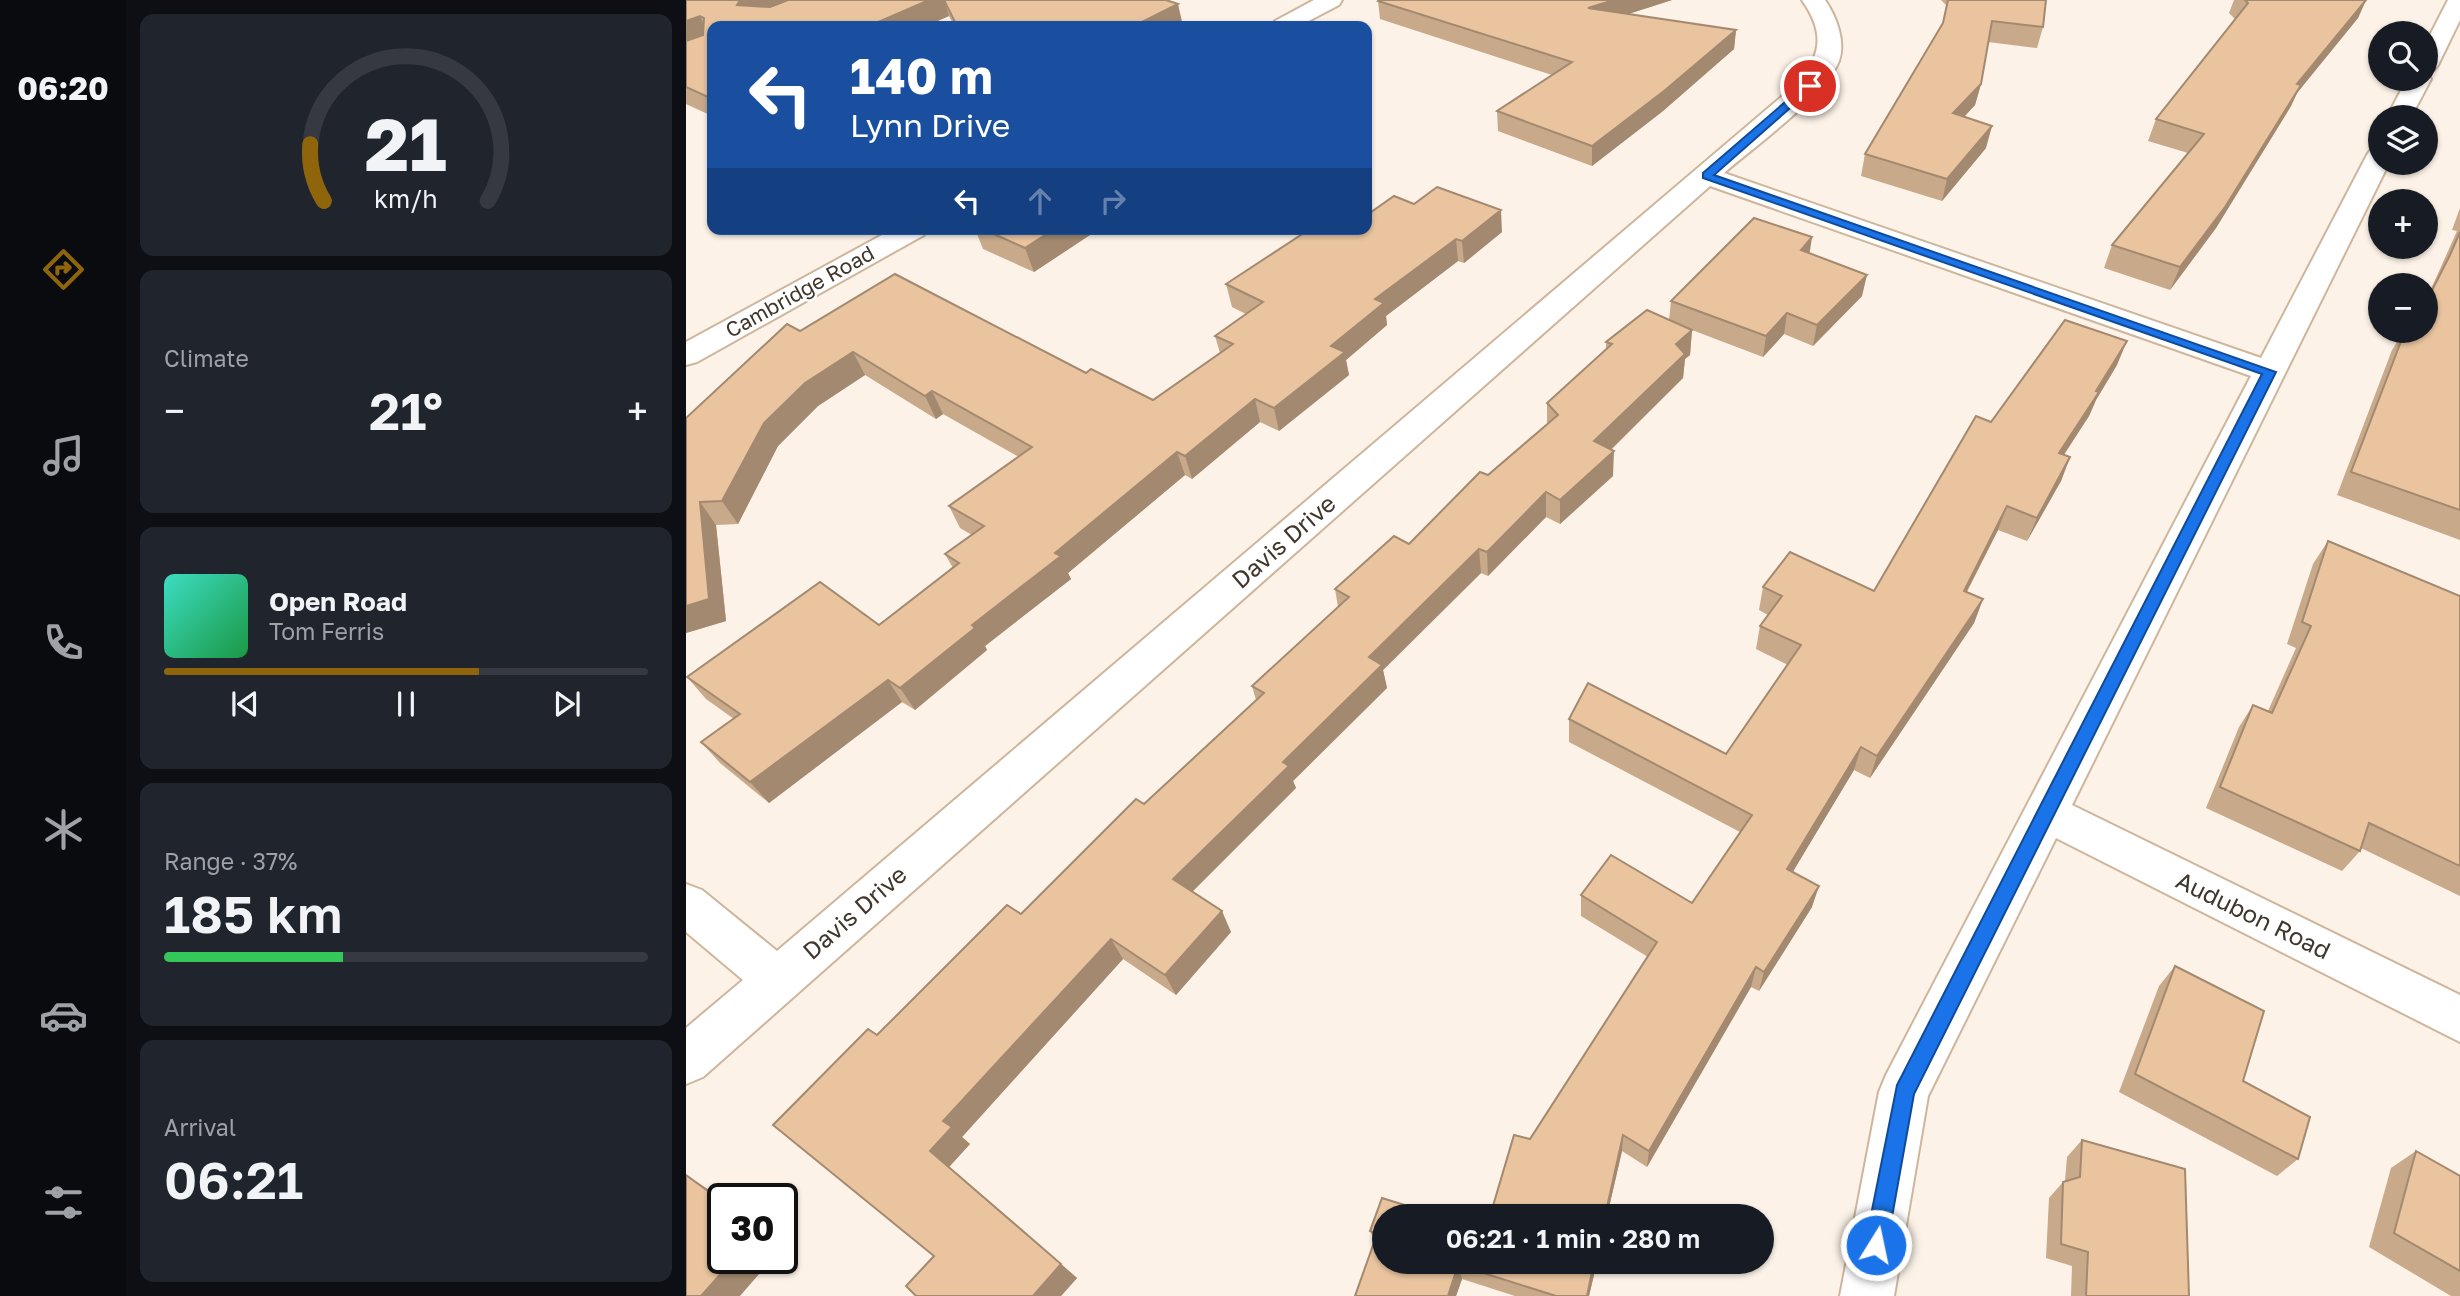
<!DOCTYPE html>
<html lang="en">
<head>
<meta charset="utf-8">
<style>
  body { margin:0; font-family:"Golos Text",sans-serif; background:#20242c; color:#f1f3f6; height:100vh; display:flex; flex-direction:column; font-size:26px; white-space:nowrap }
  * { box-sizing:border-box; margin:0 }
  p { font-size:23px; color:#9ea1a6 }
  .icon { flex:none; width:38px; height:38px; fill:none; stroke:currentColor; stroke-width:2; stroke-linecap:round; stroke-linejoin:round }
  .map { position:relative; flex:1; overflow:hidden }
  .drawer { display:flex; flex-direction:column; gap:14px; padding:14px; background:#0d0f14; width:560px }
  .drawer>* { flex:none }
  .hud { position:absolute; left:21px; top:21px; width:665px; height:214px; border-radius:14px; box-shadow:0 2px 5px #0004; background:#1a4fa0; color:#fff; overflow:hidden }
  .fabs { position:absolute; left:1682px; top:21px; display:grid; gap:14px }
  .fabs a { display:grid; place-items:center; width:70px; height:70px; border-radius:50%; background:#171b24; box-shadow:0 2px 5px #0004; font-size:35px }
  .speed { position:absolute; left:21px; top:1183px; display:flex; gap:14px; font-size:35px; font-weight:700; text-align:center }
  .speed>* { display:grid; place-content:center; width:91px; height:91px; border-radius:50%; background:#171b24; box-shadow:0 2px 5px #0004; line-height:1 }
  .speed .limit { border:4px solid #111; border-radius:10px; background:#fff; color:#111 }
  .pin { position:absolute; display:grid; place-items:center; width:60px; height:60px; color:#fff; margin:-30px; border:4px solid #fff; border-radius:50%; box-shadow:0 2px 7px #0007 }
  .me { position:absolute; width:77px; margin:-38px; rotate:10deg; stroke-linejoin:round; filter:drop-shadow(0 0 5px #0008) }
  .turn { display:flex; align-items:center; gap:24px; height:147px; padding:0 28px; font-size:32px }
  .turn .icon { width:91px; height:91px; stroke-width:2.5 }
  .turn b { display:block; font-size:49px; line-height:60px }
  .lanes { display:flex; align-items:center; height:66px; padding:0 28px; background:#0003; justify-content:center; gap:35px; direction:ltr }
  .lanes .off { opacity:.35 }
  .big { font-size:52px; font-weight:600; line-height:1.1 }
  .drawer .card { flex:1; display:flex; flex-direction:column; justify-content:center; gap:10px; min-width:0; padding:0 24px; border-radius:14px; background:#20242c }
  .drawer .dial { align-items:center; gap:0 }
  .dial svg { height:182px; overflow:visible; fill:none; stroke:#363941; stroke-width:7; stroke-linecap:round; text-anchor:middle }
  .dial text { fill:#f1f3f6; stroke:none }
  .song { display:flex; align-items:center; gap:21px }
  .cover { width:84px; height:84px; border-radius:10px; background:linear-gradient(135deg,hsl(170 70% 55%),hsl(140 70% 35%)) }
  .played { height:7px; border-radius:4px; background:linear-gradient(90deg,#8f650b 65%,#363941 65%) }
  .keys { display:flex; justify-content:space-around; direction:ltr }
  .heat { display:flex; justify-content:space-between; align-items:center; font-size:38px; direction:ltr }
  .charge { height:10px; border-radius:5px; background:linear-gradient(90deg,#34c759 37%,#363941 0) }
  .trip { position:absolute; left:686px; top:1204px; width:402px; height:70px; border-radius:35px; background:#171b24; box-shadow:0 2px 5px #0004; font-weight:600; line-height:70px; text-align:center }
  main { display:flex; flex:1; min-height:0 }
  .dock { display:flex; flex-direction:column; width:126px; justify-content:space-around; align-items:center; background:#090b0e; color:#9ea1a6 }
  .dock .icon { width:49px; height:49px }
  .dock .selected { color:#8f650b }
  .dock b { font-size:32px; color:#f1f3f6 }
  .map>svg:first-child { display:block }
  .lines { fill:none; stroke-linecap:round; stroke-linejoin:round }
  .street-casing { stroke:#ceb69c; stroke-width:4 }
  .street { fill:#fff; fill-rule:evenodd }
  .wall { fill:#c8a989 }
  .shaded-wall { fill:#a3896f }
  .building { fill:#e9c49f; stroke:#a3896f; stroke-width:2 }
  .route { fill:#1a73e8; stroke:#114b97; stroke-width:2 }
  .labels { text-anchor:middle; stroke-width:5; stroke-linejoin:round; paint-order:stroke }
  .far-street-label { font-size:21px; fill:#40362c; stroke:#fff }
  .street-label { font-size:24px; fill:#40362c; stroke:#fff }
</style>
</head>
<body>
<main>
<nav class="dock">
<b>06:20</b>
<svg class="icon selected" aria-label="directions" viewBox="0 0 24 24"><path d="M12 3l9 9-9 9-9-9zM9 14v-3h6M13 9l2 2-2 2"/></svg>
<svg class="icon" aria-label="music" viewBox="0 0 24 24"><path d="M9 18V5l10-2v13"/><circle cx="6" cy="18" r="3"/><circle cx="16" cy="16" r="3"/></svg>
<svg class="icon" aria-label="phone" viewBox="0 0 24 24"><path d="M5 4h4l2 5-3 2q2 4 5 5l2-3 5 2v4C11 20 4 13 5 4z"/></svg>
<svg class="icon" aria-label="climate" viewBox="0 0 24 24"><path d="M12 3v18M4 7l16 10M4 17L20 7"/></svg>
<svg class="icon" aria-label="car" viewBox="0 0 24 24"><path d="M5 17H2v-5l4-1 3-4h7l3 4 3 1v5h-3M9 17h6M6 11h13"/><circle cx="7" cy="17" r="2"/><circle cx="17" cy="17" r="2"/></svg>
<svg class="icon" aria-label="filters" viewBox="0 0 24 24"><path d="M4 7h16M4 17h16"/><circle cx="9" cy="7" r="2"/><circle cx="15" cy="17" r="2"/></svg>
</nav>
<section class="drawer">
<div class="card dial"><svg viewBox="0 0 100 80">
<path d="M14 69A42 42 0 1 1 86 69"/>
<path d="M14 69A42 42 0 0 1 8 44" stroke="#8f650b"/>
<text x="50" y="56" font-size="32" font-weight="700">21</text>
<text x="50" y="72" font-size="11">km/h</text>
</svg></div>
<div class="card"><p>Climate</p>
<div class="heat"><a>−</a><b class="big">21°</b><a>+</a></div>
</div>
<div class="card">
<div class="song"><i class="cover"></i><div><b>Open Road</b><p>Tom Ferris</p></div></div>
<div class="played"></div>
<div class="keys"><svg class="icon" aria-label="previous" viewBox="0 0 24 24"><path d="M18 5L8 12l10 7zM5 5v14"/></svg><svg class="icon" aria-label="pause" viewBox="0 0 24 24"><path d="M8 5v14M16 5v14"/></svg><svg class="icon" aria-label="next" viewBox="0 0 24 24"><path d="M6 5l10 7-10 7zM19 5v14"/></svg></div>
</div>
<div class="card"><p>Range · 37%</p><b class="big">185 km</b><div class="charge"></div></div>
<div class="card"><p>Arrival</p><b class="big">06:21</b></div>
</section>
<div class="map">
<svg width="1774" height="1296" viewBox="0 0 1774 1296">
  <rect width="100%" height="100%" fill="#fcf2e7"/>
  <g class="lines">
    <defs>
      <g id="street">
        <path d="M628,0h28l-3,5 -40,21h-27l3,-5z"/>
        <path d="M1116,0h23c11,16 21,41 14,61 -14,35 -85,86 -115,112l537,185 106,-203 4,-6 9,-2v16h9l-317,642 388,190v47l-404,-204 -128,258 -34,200h-54l39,-204 7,-17 365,-699 -541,-190 -1007,891 -17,7v-56l57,-48 -57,-48v-48l16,6 75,61 1023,-870c23,-29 23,-51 2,-81z"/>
        <path d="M1762,0h12v20l-22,45 -4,5 -8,2v-29z"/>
        <path d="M1740,73l5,6 -20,38h-24l20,-38h19z"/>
        <path d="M207,229h35l-4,6 -227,127 -11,3v-23z"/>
      </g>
    </defs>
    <!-- street casing -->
    <use href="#street" class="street-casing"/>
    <!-- street -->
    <use href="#street" class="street"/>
  </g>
  <!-- wall -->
  <g class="wall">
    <path d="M0,0h480l17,26h-229l-5,-10 -23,10h-214v90l-26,-12z"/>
    <path d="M693,0h293l-44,14 108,16 -2,19 -71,62 -71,55 -94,-35 -1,-20 55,-36 -172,-56 -2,-18z"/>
    <path d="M1255,0h105l-3,27 -6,21 -49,-6 -7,42 -6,21 -11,12 22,31 -44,53 -81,-25 4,-22 78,-131 4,-17z"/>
    <path d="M1548,0h132l-8,18 -61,75 -6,13 -75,122 -46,62 -66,-22 8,-23 76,-92 -40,-12 8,-22 79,-100 -6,-6z"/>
    <path d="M728,204l88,28 -38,31 -6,-2 -72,55 1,9 -41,35 3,15 -70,56 -19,-9 -68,57 -7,-4 -117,98 3,6 -86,67 2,4 -72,60 -13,-8 -133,101 -49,-40 -19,-21 33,-23 -28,-20 -19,-22 192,-52 74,-57 -8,-14 27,-19 -12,-7 -11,-22 70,-49 -76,-43 -7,5 -71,-44 -47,31 -40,40 -40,78 -22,1 10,96 -40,12v-215l114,-87 286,42 67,27 67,-47 -5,-17 31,-22 -14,-7 -6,-23z"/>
    <path d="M1774,208v332l-123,-45 55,-145 12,-19h22v-32l10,-21 21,-47 -5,-1z"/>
    <path d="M289,229h124l-65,43 -51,-23z"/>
    <path d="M1124,254l52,42 -49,50 -29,-12 -21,23 -71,-27 -2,25 -5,4 -2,19 -72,72 2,26 -53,48 -14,-7 -58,59 -7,-3 -98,97 4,18 -94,93 3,7 -104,104 39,40 -55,63 -53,-36 -161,178 8,7 -21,23 128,111 -16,18h-145l18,-40 -57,-221 144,-121 123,-110 112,-104 -4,-14 86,-79 -3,-18 74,-45 138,-119v-22l59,-53v-8l63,-22 2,-19z"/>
    <path d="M1431,365l-21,35 -7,16 -25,39 6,2 -9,24 -34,60 -29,-11 -31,62 16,7 -9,24 -104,155 -16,-8 -62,102 20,35 -53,84 -8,-4 -104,180 -25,-16 -15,65h-117l158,-259 -67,-41v-21l111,8 48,-71 -171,-90v-23l157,35 62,-89 -32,-16 4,-23 8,-11 -9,-5 4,-23 111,4 117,-169z"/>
    <path d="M1642,541l132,55v300l-99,-48 -1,3 -18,20 -136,-63 33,-81 14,-22 15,6 28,-63 -9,-4 26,-80z"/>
    <path d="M1489,966l68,115 55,78 -21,17 -158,-84 40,-106z"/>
    <path d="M1396,1140l107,156h-118l1,-30 -26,-8 3,-60 14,-16 2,-1 2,-24z"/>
    <path d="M1730,1151l44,25v120h-9l-82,-49 22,-79z"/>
    <path d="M696,1198l58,18h-56v46h213l-8,34h-74l-53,-17 -6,17h-101l20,-54 -5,-11z"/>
  </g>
  <!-- shaded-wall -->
  <g class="shaded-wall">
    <path d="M54,0h58l-46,19 -15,-14z"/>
    <path d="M243,0h15l5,16 -23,10h-57z"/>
    <path d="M928,0h58l-84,27v-19z"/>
    <path d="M1680,0l-8,18 -61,75 -6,13 -75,122 -46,62 10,-23 117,-183z"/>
    <path d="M492,4l5,22h-49z"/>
    <path d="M14,16l11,22 -25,10v-27z"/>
    <path d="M1050,30l-2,19 -71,62 -71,55v-20z"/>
    <path d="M1295,84l-6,21 -28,30 6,-22z"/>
    <path d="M26,96v9l-4,-8z"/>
    <path d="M1306,126l-6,22 -44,53 5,-22z"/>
    <path d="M815,210l1,22 -38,31 -2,-22z"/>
    <path d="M368,229h45l-65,43 -9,-24z"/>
    <path d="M1126,237l-3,21 -8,-8z"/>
    <path d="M770,239l2,22 -72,55 1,9 -41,35 3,15 -70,56 -5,-23 57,-62 44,-47z"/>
    <path d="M1181,275l-5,21 -49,50 4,-21z"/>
    <path d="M1101,313l-3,21 -21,23 3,-21z"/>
    <path d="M1006,330l-2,25 -5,4 -2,19 -89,88v-25l82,-97z"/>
    <path d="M1441,341l-10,24 -21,35 -7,16 -40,61 10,-24z"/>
    <path d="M167,352l12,23 -47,31 -40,40 -40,78 -16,-23 42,-78 41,-40z"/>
    <path d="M246,391l11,23 -7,5 -11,-23z"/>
    <path d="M569,399l5,23 -68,57 -7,-23z"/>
    <path d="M928,451l-1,25 -53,48v-24z"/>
    <path d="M491,452l8,23 -117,98 3,6 -86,67 2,4 -72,60 -15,-22 155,-135z"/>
    <path d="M1384,457l-9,24 -34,60 10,-23z"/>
    <path d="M860,492v25l-58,59 -1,-24z"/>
    <path d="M14,502l16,23 10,96 -40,12v-27z"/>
    <path d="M1321,506l-9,24 -43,84 9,-23z"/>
    <path d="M793,549l2,24 -98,97 4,18 -94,93 3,7 -113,113 -10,-22 110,-117 86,-105z"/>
    <path d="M1297,599l-9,24 -104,155 7,-22z"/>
    <path d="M202,680l14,22 -133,101 -19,-21z"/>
    <path d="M1175,747l-7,23 -72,120 5,-21z"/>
    <path d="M1133,886l-7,21 -53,84 5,-19z"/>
    <path d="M536,911l9,21 -55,63 -11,-20z"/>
    <path d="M425,939l12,20 -161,178 8,7 -21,23 -19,-16 13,-30z"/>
    <path d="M1070,967l-5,20 -104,180 2,-16z"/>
    <path d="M937,1135l-1,16 -15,65h-2z"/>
    <path d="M0,1175l37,24v3z"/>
    <path d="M49,1258h38l-33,38h-39z"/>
    <path d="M908,1262h3l-8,34h-2z"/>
    <path d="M375,1264l16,14 -16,18h-28z"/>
    <path d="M772,1265l4,14 -6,17h-8z"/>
  </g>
  <!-- building -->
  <g class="building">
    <path d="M0,0h54l-3,5 33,2 18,-7h141l-60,26h-157v70l-4,1 -22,-10v-46l17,-6 1,-17 -4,-2 -14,5z"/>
    <path d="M258,0h222l12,4 -44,22h-177z"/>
    <path d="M693,0h235l-26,8 148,22 -72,61 -72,55 -95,-35 75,-49 -194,-61z"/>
    <path d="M1262,0h98l-3,27 -51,-6 -11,63 -28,29 39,13 -45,53 -82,-25 78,-131z"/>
    <path d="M1559,0h121l-69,84 4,1 -76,122 -45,60 -68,-22 92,-111 -48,-15 92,-116z"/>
    <path d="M751,187l64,23 -39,31 -6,-2 -81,60 9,4 -53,43 14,6 -71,56 -19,-9 -70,57 -8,-4 -122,101 6,3 -89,69 3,3 -75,60 -12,-8 -138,102 -49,-40 39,-28 -53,-37 133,-95 59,43 80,-62 -14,-9 39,-28 -35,-20 83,-59 -100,-56 -7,5 -72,-44 -48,31 -41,40 -42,78 -22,1 9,97 -23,7v-188l101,-94 13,7 95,-57 191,99 5,-4 62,31 80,-56 -18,-8 48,-34 -37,-18 84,-55h57v-14l27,-19 20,8z"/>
    <path d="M1068,218l58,19 -11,13 66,25 -50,50 -30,-12 -21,23 -95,-35z"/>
    <path d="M297,229h71l-29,19z"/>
    <path d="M1774,232v278l-109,-38 54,-141h21v-29l24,-47z"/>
    <path d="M961,310l45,20 -16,14 9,10 -91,87 20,10 -54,49 -14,-8 -59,60 -8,-3 -110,108 13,8 -99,97 6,4 -116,113 49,32 -57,64 -54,-36 -168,182 9,6 -22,24 131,113 -28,32h-117l-10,-10 28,-30 -161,-131 95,-96 9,6 130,-130 14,9 115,-115 8,5 120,-111 -12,-7 97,-89 -14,-8 59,-53 15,8 71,-72 8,3 70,-60 -11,-12 65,-59 -6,-2z"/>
    <path d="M1379,320l62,21 -31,50 3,1 -40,61 11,4 -33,61 -30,-12 -43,85 19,8 -106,157 -16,-9 -74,122 32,17 -55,86 -8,-5 -107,184 -26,-16 -18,81h-115l24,-81 16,4 127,-197 -76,-47 30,-40 81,48 60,-88 -183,-96 19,-36 138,71 75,-109 -41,-19 22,-30 -19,-9 27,-35 84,39 102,-175 15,6z"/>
    <path d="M1642,541l132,55v270l-91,-43 -9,28 -140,-64 33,-82 19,8 39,-87 -9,-4z"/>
    <path d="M1489,966l89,45 -21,70 67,36 -12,42 -163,-85z"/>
    <path d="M1396,1140l103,29 4,127h-103l2,-44 -27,-8 2,-62 17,-5z"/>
    <path d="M1730,1151l44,25v95l-66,-38z"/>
    <path d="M0,1175l37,27v56h12l-34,38h-15z"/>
    <path d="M696,1198l58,18h-56v46h210l-7,34h-31l-98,-31 -10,31h-93l22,-62 -7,-3z"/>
  </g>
  <!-- route -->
  <path class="route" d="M1120,84l9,2 -101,89 562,197 -362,722 -27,151 -3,8 -8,3 -7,-3 -4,-8 32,-160 365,-711 -559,-196v-5z"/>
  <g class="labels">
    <!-- far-street labels -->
    <g class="far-street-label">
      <text transform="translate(114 292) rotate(-29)" y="7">Cambridge Road</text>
    </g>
    <!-- street labels -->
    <g class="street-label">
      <text transform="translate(598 542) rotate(-41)" y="8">Davis Drive</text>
      <text transform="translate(169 913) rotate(-41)" y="8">Davis Drive</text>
      <text transform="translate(1567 916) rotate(26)" y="8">Audubon Road</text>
    </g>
  </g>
</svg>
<div class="fabs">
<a><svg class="icon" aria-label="search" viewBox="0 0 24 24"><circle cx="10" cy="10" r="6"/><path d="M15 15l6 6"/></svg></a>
<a><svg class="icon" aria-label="layers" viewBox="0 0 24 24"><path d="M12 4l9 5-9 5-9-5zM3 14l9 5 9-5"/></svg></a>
<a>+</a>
<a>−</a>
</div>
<div class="speed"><div class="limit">30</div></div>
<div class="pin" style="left:1124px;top:86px;background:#d93025"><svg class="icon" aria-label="arrive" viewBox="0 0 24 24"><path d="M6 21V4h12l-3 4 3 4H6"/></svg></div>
<svg class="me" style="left:1190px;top:1245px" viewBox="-20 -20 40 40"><circle r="17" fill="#1a73e8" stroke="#fff" stroke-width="3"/><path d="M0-11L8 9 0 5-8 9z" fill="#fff"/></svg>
<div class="trip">06:21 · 1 min · 280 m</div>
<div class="hud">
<div class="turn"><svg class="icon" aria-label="left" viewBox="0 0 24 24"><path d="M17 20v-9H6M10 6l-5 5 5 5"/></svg><div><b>140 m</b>Lynn Drive</div></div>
<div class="lanes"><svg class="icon" aria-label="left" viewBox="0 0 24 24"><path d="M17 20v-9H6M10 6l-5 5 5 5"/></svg><svg class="icon off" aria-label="ahead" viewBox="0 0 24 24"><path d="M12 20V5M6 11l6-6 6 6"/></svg><svg class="icon off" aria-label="right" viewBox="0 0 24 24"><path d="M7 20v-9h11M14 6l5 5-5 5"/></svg></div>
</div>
</div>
</main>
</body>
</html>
